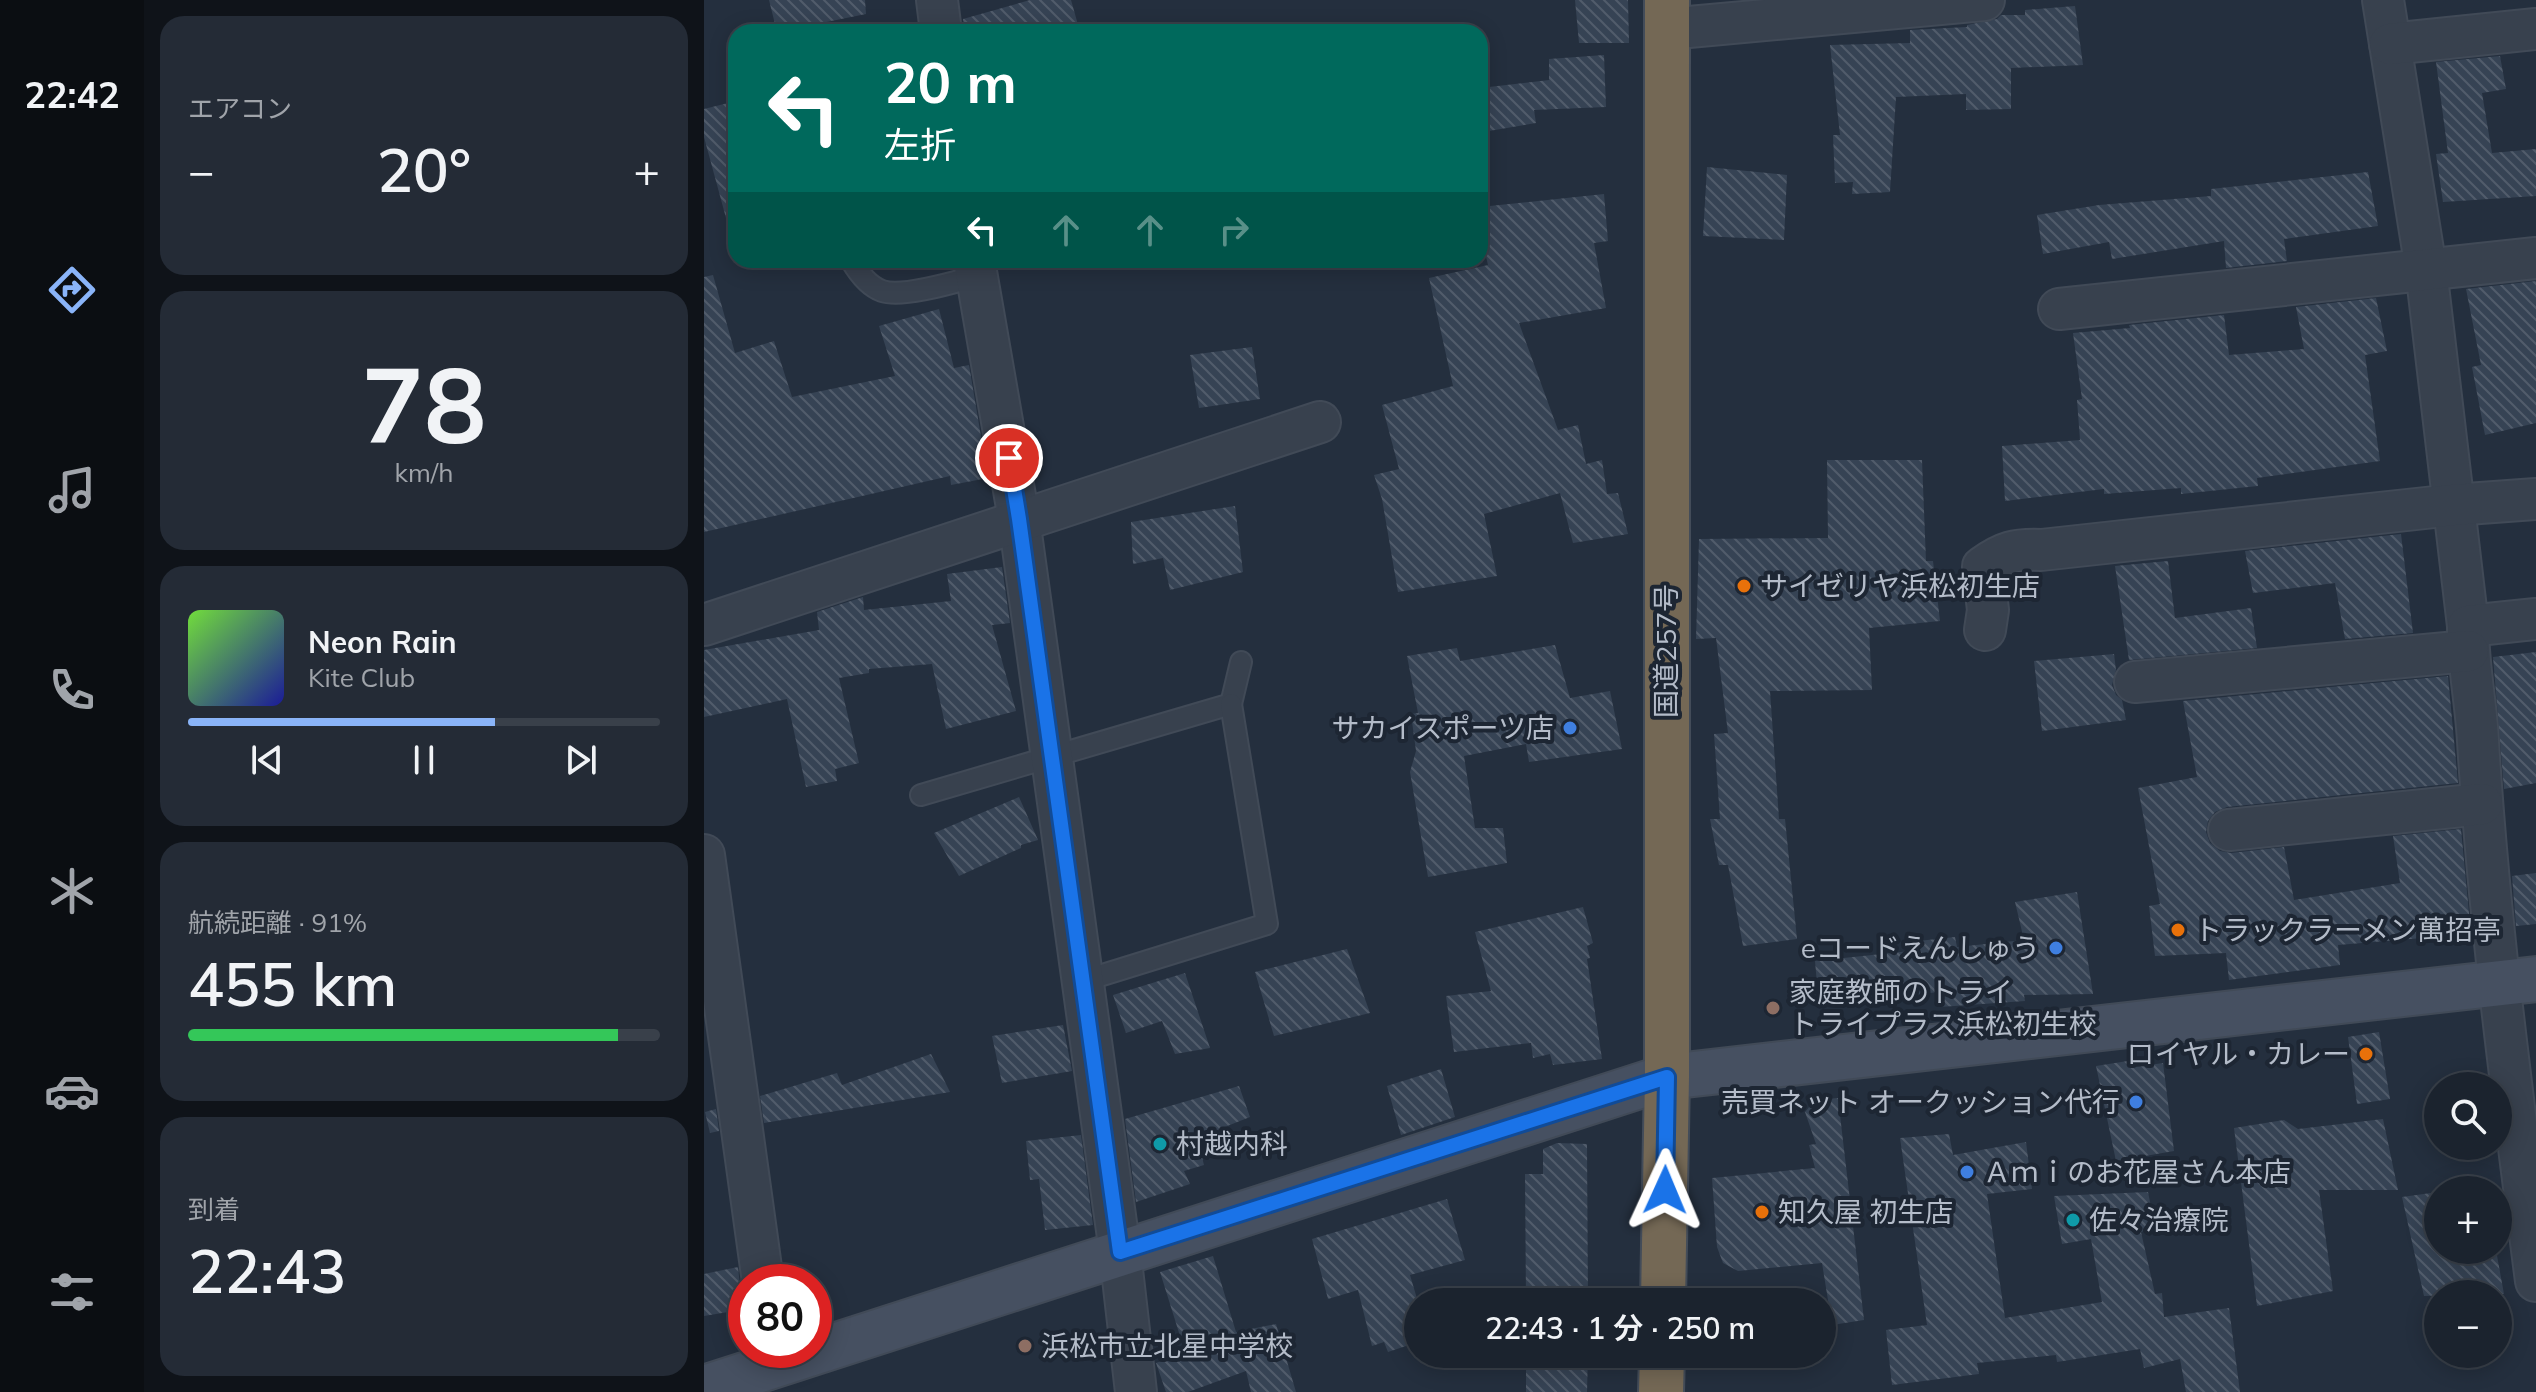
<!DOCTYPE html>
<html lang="ja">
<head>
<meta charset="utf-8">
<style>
  body { margin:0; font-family:Mulish,"Noto Sans JP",sans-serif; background:#242b36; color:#f1f3f6; height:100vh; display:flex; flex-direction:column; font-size:30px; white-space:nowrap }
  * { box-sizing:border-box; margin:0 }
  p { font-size:26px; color:#a0a4aa }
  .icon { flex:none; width:44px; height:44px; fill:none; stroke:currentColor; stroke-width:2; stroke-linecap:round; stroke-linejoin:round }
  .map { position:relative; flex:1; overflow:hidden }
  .panel { display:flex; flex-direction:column; gap:16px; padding:16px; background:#0f1319; width:560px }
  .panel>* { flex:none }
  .top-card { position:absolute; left:24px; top:24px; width:760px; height:244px; border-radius:24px; box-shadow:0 4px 20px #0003,0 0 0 2px #39404a; background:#00695c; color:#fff; overflow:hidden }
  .controls { position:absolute; left:1720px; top:1072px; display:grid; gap:16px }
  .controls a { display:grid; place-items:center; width:88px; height:88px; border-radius:50%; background:#1b232e; box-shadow:0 4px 20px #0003,0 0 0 2px #39404a; font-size:40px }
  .speed { position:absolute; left:24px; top:1264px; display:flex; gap:16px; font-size:40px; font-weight:700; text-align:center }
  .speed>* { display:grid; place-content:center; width:104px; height:104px; border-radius:50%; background:#1b232e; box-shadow:0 4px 20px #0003,0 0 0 2px #39404a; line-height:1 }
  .speed .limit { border:12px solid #d22; background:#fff; color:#111 }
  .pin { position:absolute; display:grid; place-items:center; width:68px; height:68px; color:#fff; margin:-34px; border:4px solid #fff; border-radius:50%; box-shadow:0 2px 8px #0007 }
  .me { position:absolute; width:88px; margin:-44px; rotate:1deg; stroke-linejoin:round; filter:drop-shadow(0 0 6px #0008) }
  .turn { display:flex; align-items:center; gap:28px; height:168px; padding:0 24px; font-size:36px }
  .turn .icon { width:104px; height:104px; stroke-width:2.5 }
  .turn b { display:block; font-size:56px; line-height:68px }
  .lanes { display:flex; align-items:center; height:76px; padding:0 24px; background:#0003; justify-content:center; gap:40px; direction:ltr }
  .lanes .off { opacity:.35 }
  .big { font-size:60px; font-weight:600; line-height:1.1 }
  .panel .card { flex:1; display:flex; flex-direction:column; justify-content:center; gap:12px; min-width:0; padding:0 28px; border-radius:24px; background:#242b36 }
  .panel .dial { align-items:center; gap:0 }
  .dial b { font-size:104px; line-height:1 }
  .song { display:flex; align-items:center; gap:24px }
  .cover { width:96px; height:96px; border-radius:12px; background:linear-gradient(135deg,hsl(100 70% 55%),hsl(240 70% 35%)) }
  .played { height:8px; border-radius:4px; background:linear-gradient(90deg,#8ab4f8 65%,#39404a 65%) }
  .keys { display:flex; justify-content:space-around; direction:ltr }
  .heat { display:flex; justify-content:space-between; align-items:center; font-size:44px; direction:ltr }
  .charge { height:12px; border-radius:6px; background:linear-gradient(90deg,#34c759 91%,#39404a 0) }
  .trip { position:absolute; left:700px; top:1288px; width:432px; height:80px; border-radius:40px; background:#1b232e; box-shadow:0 4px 20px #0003,0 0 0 2px #39404a; font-weight:600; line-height:80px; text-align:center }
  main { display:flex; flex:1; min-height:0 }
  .tab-bar { display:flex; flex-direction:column; width:144px; justify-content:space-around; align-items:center; background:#0b0e12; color:#a0a4aa }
  .tab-bar .icon { width:56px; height:56px }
  .tab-bar .current { color:#8ab4f8 }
  .tab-bar b { font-size:36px; color:#f1f3f6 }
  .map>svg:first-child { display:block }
  .building { fill:url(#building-back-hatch) }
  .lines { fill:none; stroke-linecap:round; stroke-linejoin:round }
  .lane-casing { stroke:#414a57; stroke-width:24 }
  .street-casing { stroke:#414a57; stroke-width:44 }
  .secondary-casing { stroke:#414a57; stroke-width:48 }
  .highway-casing { stroke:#434c59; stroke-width:48 }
  .lane { stroke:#38414e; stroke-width:20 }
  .street { stroke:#38414e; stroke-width:40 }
  .secondary { stroke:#465061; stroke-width:44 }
  .highway { stroke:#746855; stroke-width:44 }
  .route-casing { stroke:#114b97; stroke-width:20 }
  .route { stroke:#1a73e8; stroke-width:14 }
  .food-dot { fill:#e8710a; stroke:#1d2633; stroke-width:3 }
  .shop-dot { fill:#3f7fe0; stroke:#1d2633; stroke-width:3 }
  .education-dot { fill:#8d6e63; stroke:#1d2633; stroke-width:3 }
  .culture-dot { fill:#0f9aa8; stroke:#1d2633; stroke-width:3 }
  .labels { text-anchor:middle; stroke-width:8; stroke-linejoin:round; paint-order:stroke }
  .poi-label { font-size:28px; fill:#b4bcc9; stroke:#1d2633; text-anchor:start }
  .street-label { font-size:28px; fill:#b4bcc9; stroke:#1d2633 }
</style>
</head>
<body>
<main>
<nav class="tab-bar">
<b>22:42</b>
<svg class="icon current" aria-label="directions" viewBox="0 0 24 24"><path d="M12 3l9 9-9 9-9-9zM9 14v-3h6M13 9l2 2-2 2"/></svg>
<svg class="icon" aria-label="music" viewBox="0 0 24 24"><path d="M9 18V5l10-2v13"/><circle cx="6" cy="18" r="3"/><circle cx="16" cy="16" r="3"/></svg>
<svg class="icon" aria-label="phone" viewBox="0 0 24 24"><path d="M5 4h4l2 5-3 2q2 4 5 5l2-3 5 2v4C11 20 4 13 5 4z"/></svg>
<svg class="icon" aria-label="climate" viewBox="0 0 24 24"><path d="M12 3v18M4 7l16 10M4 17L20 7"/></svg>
<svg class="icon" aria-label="car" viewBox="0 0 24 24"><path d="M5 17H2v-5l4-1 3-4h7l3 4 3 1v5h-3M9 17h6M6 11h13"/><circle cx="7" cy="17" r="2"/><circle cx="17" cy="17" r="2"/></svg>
<svg class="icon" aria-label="filters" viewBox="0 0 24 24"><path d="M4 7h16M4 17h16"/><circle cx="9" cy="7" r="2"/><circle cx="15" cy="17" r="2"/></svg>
</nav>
<section class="panel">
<div class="card"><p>エアコン</p>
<div class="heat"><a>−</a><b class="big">20°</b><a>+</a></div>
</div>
<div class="card dial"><b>78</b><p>km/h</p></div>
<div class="card">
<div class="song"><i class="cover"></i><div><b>Neon Rain</b><p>Kite Club</p></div></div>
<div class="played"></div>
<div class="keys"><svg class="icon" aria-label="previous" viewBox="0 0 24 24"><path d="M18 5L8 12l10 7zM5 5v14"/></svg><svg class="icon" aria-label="pause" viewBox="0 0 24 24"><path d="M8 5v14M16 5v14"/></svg><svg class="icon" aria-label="next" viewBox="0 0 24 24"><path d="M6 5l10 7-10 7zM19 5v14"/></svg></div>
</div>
<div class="card"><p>航続距離 · 91%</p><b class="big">455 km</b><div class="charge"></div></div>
<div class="card"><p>到着</p><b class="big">22:43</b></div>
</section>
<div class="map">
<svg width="1832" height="1392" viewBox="0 0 1832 1392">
  <defs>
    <pattern id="building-back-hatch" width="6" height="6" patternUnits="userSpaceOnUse" patternTransform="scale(2)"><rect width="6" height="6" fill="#364354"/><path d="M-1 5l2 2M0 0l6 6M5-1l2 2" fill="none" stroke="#515c6b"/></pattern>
  </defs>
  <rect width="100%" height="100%" fill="#242f3e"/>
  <!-- building -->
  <g class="building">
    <path d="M65,0h96l1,14 -89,18z"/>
    <path d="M326,0h41l9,32h-116l-1,-13z"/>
    <path d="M871,0h53l1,43h-50z"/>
    <path d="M1371,6l8,59 -72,3v41l-45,1v-16l-70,3 -6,95 -38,2 1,-12 -18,1 -2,-48h7l-10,-90 80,-2v-13l57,-3v-2l30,-6 4,-4h24v-5z"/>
    <path d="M900,55l2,52 -72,3 2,13 -47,8 -4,-18h-5v-25l69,-8v-21z"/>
    <path d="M1796,56l6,33 -24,4 10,60 44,-4v47l-93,6 -7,-48 12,-1 -12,-91z"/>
    <path d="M32,101v115l-10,2 -22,-81v-28z"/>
    <path d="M1003,167l80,8 -3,65 -81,-4z"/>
    <path d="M1664,172l10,54 -94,13 3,22 -61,7 -2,-27 -112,18 -3,-17 -66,12 -6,-39 62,-10 112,-9v-7z"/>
    <path d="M900,194l4,47 -14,2 12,65 -87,15 39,107 20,-5 8,39 16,-4 5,34 11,-1 10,41 -55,9 -13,-50 -76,21 13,62 -99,16 -16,-93 -8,-24 25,-6 -17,-64 71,-19 -24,-108 59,-13 -8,-34v-24z"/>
    <path d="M9,275l22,78 39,-12 18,56 103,-21 -16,-50 60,-17 15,59 15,-3 19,113 -37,7 -1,-9 -246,56v-255z"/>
    <path d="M1832,281v142l-51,12 -13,-68 9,-2 -15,-76z"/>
    <path d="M1672,298l11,53 -22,4 15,106 -123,17 1,8 -77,8v-6l-77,6v-5l-99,12 -3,-55 78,-6 -3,-40 5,-1 -9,-66 57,-5 -1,-3 95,-10 5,40 75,-6 -8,-42z"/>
    <path d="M548,347l8,52 -61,9 -9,-53z"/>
    <path d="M1123,460h95l4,101h7l7,60 -71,7 3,62 -102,1 9,128h6l12,120 -54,7 -15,-81h-9l-9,-46h10l-6,-85 14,-1 -12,-95 -20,1 3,-100 129,-1z"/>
    <path d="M531,506l8,66 -73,18 -7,-32 -30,6 -2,-42z"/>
    <path d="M1697,534l12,99 -68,6 -10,-56 -82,10 -8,-42z"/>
    <path d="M1464,561l7,57 76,-10 6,40 -128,12 -14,-94z"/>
    <path d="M298,567l8,56 -18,2 24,86 -70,18 -14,-65 -63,5v4l-30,5 20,85 -24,6 2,12 -31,6 -19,-88 -83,18v-67l115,-20 -2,-18 46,-15 1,13 87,-9 -4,-27z"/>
    <path d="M851,645l15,53 40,-7 12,58 -93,13 -3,-18 -62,12 11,72h28l4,35 -79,14 -18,-105 6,-21 -5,-37 7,-1 -11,-57 50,-8 3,13z"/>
    <path d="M1832,652v131l-32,6 -11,-132z"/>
    <path d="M1410,654l2,16 -4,15 4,10 6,5 4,20 -84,11 -8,-70z"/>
    <path d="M1744,676l10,107 -231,24 -12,5 -7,9 -2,11 4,11 10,8 11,2 53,-6 10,53 106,-17 -7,-47 68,-7 10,105 -133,11 2,20 -111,15 -3,-27 -71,3 -6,-50 11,-2 -22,-116 59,-11 -14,-76z"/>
    <path d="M315,797l19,43 -17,5v3l-62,28 -25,-43z"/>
    <path d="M1832,873v51l-20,2 -4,-50z"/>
    <path d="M1373,892l16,102 -69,1 1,6 -85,6 -2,-15 -119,15 -4,-46 95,-10 -1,-9 46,-5 2,10 67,-7 -9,-38z"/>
    <path d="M879,907l10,36 -6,3 3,12 -3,1 15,100 -49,6 -3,-11 -17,4 -2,-15 -77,9 -8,-56 45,-5 -16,-59z"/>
    <path d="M643,949l23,64 -96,23 -19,-64z"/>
    <path d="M481,973l25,75 -35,6 -13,-33 -36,12 -13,-38z"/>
    <path d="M359,1025l9,46 -70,12 -10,-47z"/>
    <path d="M1675,1032l11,67 -33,5 -9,-67z"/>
    <path d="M227,1054l19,38 -186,31 -4,-27 77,-23 5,12z"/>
    <path d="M1430,1060l2,7 27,-4 11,88 -58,10 -20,-95z"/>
    <path d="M737,1069l14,48 -54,18 -14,-49z"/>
    <path d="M535,1086l11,31 -53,21 7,27 -20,6 6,13 -54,18 -11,-83z"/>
    <path d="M1134,1098l26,222 -32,5 -10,-62 -84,8 -15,-8 -6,-16 -5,-69 103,-10 -6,-23 7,-1 -11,-32 10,-12z"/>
    <path d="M12,1109l3,22 -9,2 -5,-21z"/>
    <path d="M1679,1119l15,71h-79l14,101 -76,15 -23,-178 50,-8 14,9z"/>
    <path d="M1245,1134l4,21 73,-13 6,47 -45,5 18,124 97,-16 -11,-63 -29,5 -8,-48 94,-4 7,35 -14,5 14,62 7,-1 2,24 65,-9 11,84h-54l-6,-33 -36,9 -4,-19 -83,13 -1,-7 -79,8 2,11 -87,11 -6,-55 41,-5 -27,-187z"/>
    <path d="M377,1135l12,90 -48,5 -6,-51 -9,1 -4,-39z"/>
    <path d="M853,1143l30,1 1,158h-62l-1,-128h18v-25z"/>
    <path d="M1734,1192v58h58l8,44 -80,2 -22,-99z"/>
    <path d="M743,1199l18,61 -55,15 8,27v40l-30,10 -4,-10 -12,4 -14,-56 -30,9 -16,-60z"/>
    <path d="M509,1256l23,76 40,-8 20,68h-45l-5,-21 -58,21h-22l-10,-29 29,-11 -25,-80z"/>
    <path d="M34,1267l2,19 6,11v12l-42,7v-42z"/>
    <path d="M822,1354h62l-1,38h-61z"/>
  </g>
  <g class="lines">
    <defs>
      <g id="lane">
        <path d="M147,260c7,12 17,26 31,31 21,7 73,-9 95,-15"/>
        <path d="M217,795l310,-91 10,-42"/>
        <path d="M379,981l184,-57 -36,-220"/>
      </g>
      <g id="street">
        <path d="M233,0l4,32"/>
        <path d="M1679,0l43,269 42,357c0,39 8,77 10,115 11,181 35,360 58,540"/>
        <path d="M963,29l317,-29"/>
        <path d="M1686,44l146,-15"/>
        <path d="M270,260l45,259 101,733 16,140"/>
        <path d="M1355,309l477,-51"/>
        <path d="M0,625l616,-203"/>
        <path d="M1764,626l68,-7"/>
        <path d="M1281,630l3,-20 -5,-43c21,-15 32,-18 58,-17l412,-45 83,-6"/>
        <path d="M1431,682l333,-31"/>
        <path d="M1525,830l253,-26"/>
        <path d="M0,855l59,427"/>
      </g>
      <path id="secondary" d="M0,1388l963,-311 869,-98"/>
      <g id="highway">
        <path d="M959,1302l4,-225v-1077"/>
        <path d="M957,1392l1,-38"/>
      </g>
    </defs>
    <!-- lane casing -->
    <use href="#lane" class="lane-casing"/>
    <!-- street casing -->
    <use href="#street" class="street-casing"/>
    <!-- secondary casing -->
    <use href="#secondary" class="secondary-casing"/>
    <!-- highway casing -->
    <use href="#highway" class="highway-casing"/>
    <!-- lane -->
    <use href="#lane" class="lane"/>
    <!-- street -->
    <use href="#street" class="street"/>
    <!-- secondary -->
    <use href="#secondary" class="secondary"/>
    <!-- highway -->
    <use href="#highway" class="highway"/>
  </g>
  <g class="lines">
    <defs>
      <path id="route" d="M305,458l10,61 101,733 547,-175 -2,113"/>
    </defs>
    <!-- route casing -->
    <use href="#route" class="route-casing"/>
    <!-- route -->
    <use href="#route" class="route"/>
  </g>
  <!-- markers -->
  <g class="food-dot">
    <circle cx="1040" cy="586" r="8"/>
    <circle cx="1474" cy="930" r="8"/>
    <circle cx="1662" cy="1054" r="8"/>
    <circle cx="1058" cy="1212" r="8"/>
  </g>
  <g class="shop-dot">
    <circle cx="866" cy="728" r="8"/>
    <circle cx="1352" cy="948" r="8"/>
    <circle cx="1432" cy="1102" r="8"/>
    <circle cx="1263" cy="1172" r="8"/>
  </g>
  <g class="education-dot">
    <circle cx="1069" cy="1008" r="8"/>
    <circle cx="321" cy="1346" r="8"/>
  </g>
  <g class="culture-dot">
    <circle cx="456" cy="1144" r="8"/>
    <circle cx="1369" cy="1220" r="8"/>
  </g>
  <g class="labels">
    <!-- poi labels -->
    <g class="poi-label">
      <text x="1056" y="596">サイゼリヤ浜松初生店</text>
      <text x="850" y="738" text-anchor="end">サカイスポーツ店</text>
      <text x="1490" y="940">トラックラーメン萬招亭</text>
      <text x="1336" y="958" text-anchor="end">eコードえんしゅう</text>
      <text x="1085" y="1002">家庭教師のトライ<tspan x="1085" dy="32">トライプラス浜松初生校</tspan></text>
      <text x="1646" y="1064" text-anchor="end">ロイヤル・カレー</text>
      <text x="1416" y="1112" text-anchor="end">売買ネット オークッション代行</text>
      <text x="472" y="1154">村越内科</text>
      <text x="1279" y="1182">Ａｍｉのお花屋さん本店</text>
      <text x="1074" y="1222">知久屋 初生店</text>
      <text x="1385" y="1230">佐々治療院</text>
      <text x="337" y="1356">浜松市立北星中学校</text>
    </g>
    <!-- street labels -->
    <g class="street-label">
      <text transform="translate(962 651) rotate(-90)" y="10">国道257号</text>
    </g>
  </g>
</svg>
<div class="controls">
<a><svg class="icon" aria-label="search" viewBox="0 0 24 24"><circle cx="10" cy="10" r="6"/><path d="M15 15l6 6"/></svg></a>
<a>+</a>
<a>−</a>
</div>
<div class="speed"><div class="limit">80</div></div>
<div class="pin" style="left:305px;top:458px;background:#d93025"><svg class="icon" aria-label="arrive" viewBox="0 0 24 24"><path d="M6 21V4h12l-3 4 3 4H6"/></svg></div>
<svg class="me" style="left:961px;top:1190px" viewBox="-20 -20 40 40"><path d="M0-17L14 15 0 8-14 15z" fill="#1a73e8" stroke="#fff" stroke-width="4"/></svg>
<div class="trip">22:43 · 1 分 · 250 m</div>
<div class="top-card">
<div class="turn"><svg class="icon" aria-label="left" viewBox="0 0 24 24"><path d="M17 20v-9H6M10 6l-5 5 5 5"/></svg><div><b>20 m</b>左折</div></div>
<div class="lanes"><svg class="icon" aria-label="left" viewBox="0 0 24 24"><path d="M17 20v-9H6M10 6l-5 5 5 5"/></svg><svg class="icon off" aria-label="ahead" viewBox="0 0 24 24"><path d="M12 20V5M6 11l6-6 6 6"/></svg><svg class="icon off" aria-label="ahead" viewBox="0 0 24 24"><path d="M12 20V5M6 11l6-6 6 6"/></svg><svg class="icon off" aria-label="right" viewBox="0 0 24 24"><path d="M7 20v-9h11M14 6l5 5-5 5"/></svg></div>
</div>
</div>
</main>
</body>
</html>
